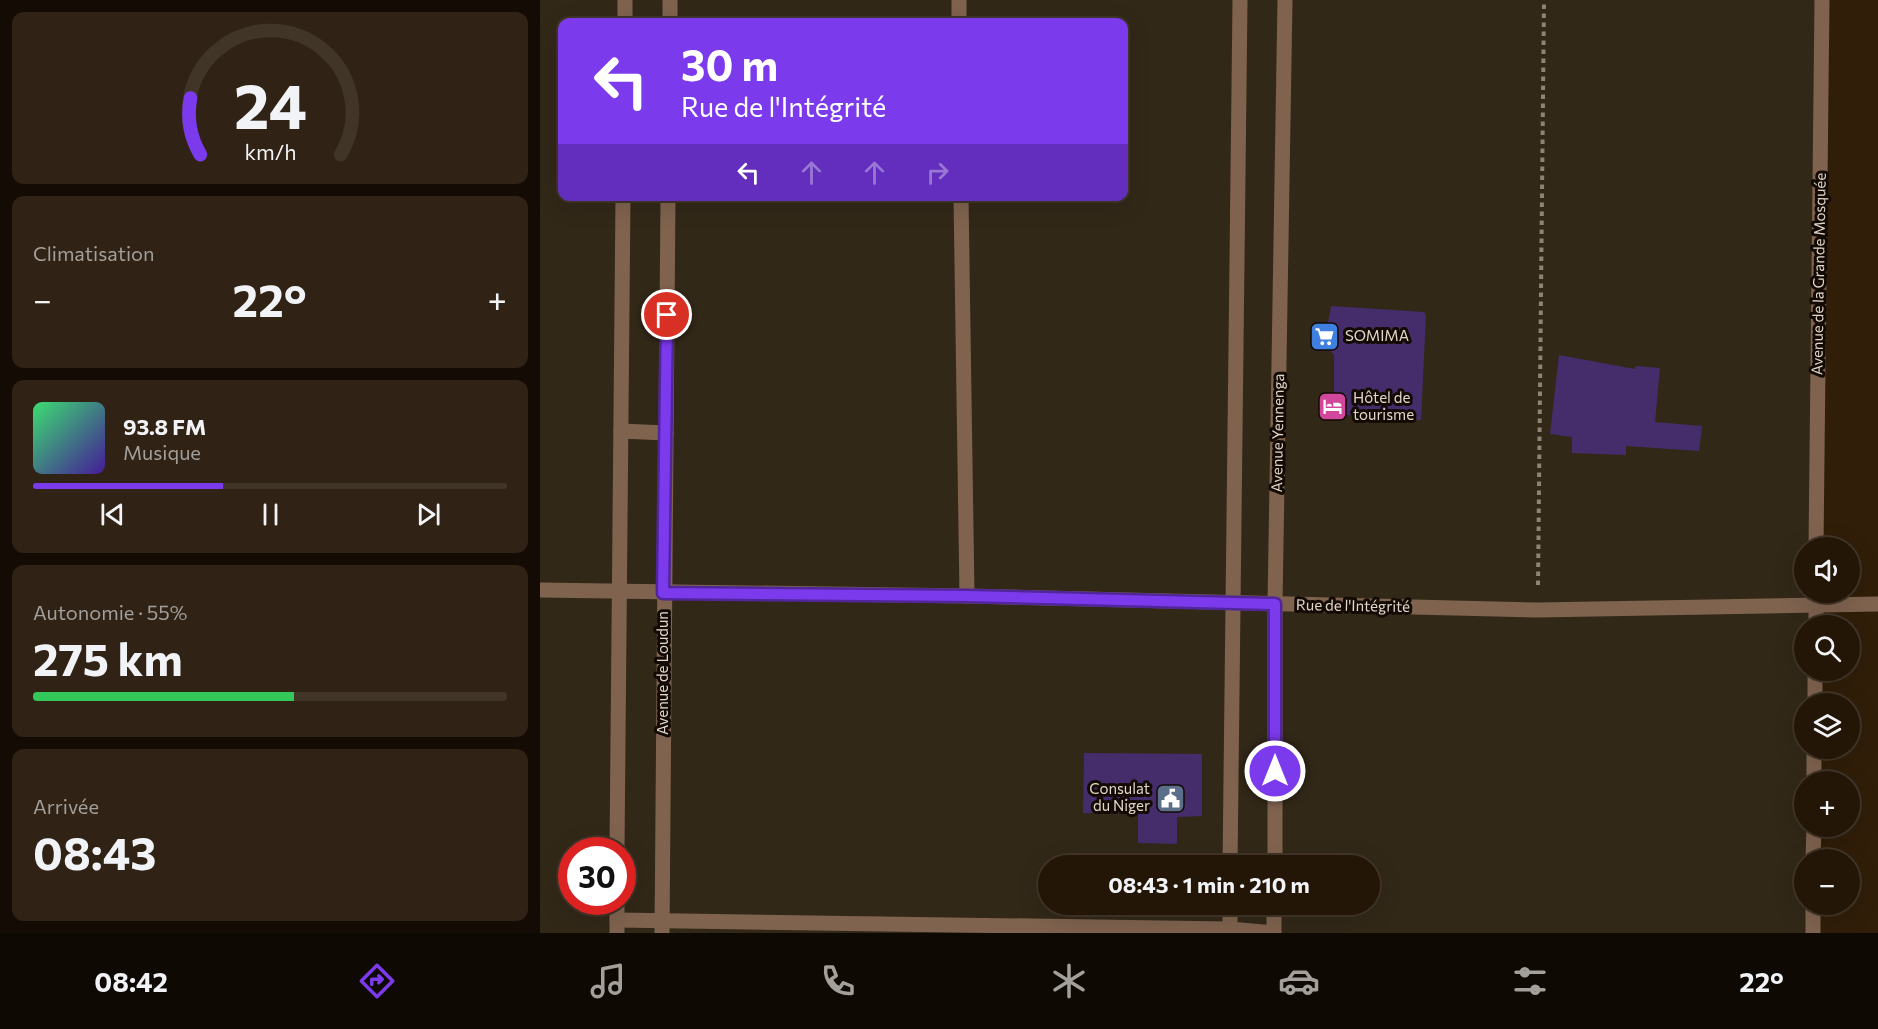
<!DOCTYPE html>
<html lang="fr">
<head>
<meta charset="utf-8">
<style>
  body { margin:0; font-family:Commissioner,sans-serif; background:#302315; color:#f1f3f6; height:100vh; display:flex; flex-direction:column; font-size:22px; white-space:nowrap }
  * { box-sizing:border-box; margin:0 }
  p { font-size:20px; color:#a39f9b }
  .icon { flex:none; width:33px; height:33px; fill:none; stroke:currentColor; stroke-width:2; stroke-linecap:round; stroke-linejoin:round }
  .map { position:relative; flex:1; overflow:hidden }
  .drawer { display:flex; flex-direction:column; gap:12px; padding:12px; background:#140c04; width:540px }
  .drawer>* { flex:none }
  .banner { position:absolute; left:18px; top:18px; width:570px; height:183px; border-radius:12px; box-shadow:0 6px 24px #0002,0 0 0 2px #413528; background:#7c3aed; color:#fff; overflow:hidden }
  .fabs { position:absolute; left:1254px; top:537px; display:grid; gap:12px }
  .fabs a { display:grid; place-items:center; width:66px; height:66px; border-radius:50%; background:#241607; box-shadow:0 6px 24px #0002,0 0 0 2px #413528; font-size:30px }
  .speed { position:absolute; left:18px; top:837px; display:flex; gap:12px; font-size:30px; font-weight:700; text-align:center }
  .speed>* { display:grid; place-content:center; width:78px; height:78px; border-radius:50%; background:#241607; box-shadow:0 6px 24px #0002,0 0 0 2px #413528; line-height:1 }
  .speed .limit { border:9px solid #d22; background:#fff; color:#111 }
  .pin { position:absolute; display:grid; place-items:center; width:51px; height:51px; color:#fff; margin:-26px; border:3px solid #fff; border-radius:50%; box-shadow:0 2px 6px #0007 }
  .me { position:absolute; width:66px; margin:-33px; rotate:0deg; stroke-linejoin:round; filter:drop-shadow(0 0 4px #0008) }
  .turn { display:flex; align-items:center; gap:21px; height:126px; padding:0 24px; font-size:27px }
  .turn .icon { width:78px; height:78px; stroke-width:2.5 }
  .turn b { display:block; font-size:42px; line-height:51px }
  .lanes { display:flex; align-items:center; height:57px; padding:0 24px; background:#0003; justify-content:center; gap:30px; direction:ltr }
  .lanes .off { opacity:.35 }
  .big { font-size:45px; font-weight:700; line-height:1.1 }
  .drawer .card { flex:1; display:flex; flex-direction:column; justify-content:center; gap:9px; min-width:0; padding:0 21px; border-radius:12px; background:#302315 }
  .drawer .dial { align-items:center; gap:0 }
  .dial svg { height:156px; overflow:visible; fill:none; stroke:#413528; stroke-width:7; stroke-linecap:round; text-anchor:middle }
  .dial text { fill:#f1f3f6; stroke:none }
  .song { display:flex; align-items:center; gap:18px }
  .cover { width:72px; height:72px; border-radius:9px; background:linear-gradient(135deg,hsl(140 70% 55%),hsl(260 70% 35%)) }
  .played { height:6px; border-radius:3px; background:linear-gradient(90deg,#7c3aed 40%,#413528 40%) }
  .keys { display:flex; justify-content:space-around; direction:ltr }
  .heat { display:flex; justify-content:space-between; align-items:center; font-size:33px; direction:ltr }
  .charge { height:9px; border-radius:4px; background:linear-gradient(90deg,#34c759 55%,#413528 0) }
  .trip { position:absolute; left:498px; top:855px; width:342px; height:60px; border-radius:30px; background:#241607; box-shadow:0 6px 24px #0002,0 0 0 2px #413528; font-weight:700; line-height:60px; text-align:center }
  .menu { display:flex; height:96px; justify-content:space-around; align-items:center; background:#0e0903; color:#a39f9b }
  .menu .icon { width:42px; height:42px }
  .menu .current { color:#7c3aed }
  .menu b { font-size:27px; color:#f1f3f6 }
  main { display:flex; flex:1; min-height:0 }
  .map>svg:first-child { display:block }
  .commercial { fill:#322818; fill-rule:evenodd }
  .building { fill:#452d6b }
  .lines { fill:none; stroke-linecap:round; stroke-linejoin:round }
  .path { stroke:#918272; stroke-width:4; stroke-dasharray:4.5 4.5; stroke-linecap:butt }
  .minor { stroke:#7f634f; stroke-width:15 }
  .route-casing { stroke:#51269a; stroke-width:15 }
  .route { stroke:#7c3aed; stroke-width:10 }
  .labels { text-anchor:middle; stroke-width:6; stroke-linejoin:round; paint-order:stroke }
  .street-label { font-size:15px; fill:#e2d6ca; stroke:#120a03 }
  .poi-label { font-size:15px; fill:#e2d6ca; stroke:#120a03; text-anchor:start }
</style>
</head>
<body>
<main>
<section class="drawer">
<div class="card dial"><svg viewBox="0 0 100 80">
<path d="M14 69A42 42 0 1 1 86 69"/>
<path d="M14 69A42 42 0 0 1 9 40" stroke="#7c3aed"/>
<text x="50" y="56" font-size="32" font-weight="700">24</text>
<text x="50" y="72" font-size="11">km/h</text>
</svg></div>
<div class="card"><p>Climatisation</p>
<div class="heat"><a>−</a><b class="big">22°</b><a>+</a></div>
</div>
<div class="card">
<div class="song"><i class="cover"></i><div><b>93.8 FM</b><p>Musique</p></div></div>
<div class="played"></div>
<div class="keys"><svg class="icon" aria-label="previous" viewBox="0 0 24 24"><path d="M18 5L8 12l10 7zM5 5v14"/></svg><svg class="icon" aria-label="pause" viewBox="0 0 24 24"><path d="M8 5v14M16 5v14"/></svg><svg class="icon" aria-label="next" viewBox="0 0 24 24"><path d="M6 5l10 7-10 7zM19 5v14"/></svg></div>
</div>
<div class="card"><p>Autonomie · 55%</p><b class="big">275 km</b><div class="charge"></div></div>
<div class="card"><p>Arrivée</p><b class="big">08:43</b></div>
</section>
<div class="map">
<svg width="1338" height="933" viewBox="0 0 1338 933">
  <rect width="100%" height="100%" fill="#301e09"/>
  <!-- commercial -->
  <path class="commercial" d="M0,0h1282l-6,547 -12,1v44l12,1v32l-12,1v44l11,1v32l-11,1v44l11,1 -1,32 -10,1v44l10,1v32l-10,1v44l9,1v28h-1273zM22,22h562v174h-562zM32,850h50v52h-50zM508,866h322v38h-322z"/>
  <!-- building -->
  <g class="building">
    <path d="M791,306l93,6 2,3 -5,105 -87,-6v-59l-10,-11z"/>
    <path d="M1019,355l76,14v-3l25,2 -5,54 47,4 -3,25 -73,-5v9l-54,-2v-16l-22,-3z"/>
    <path d="M544,753l118,1v62l-25,1v27l-39,-1v-30h-55z"/>
  </g>
  <g class="lines">
    <!-- path -->
    <path class="path" d="M998,585l6,-585"/>
    <!-- minor -->
    <g class="minor">
      <path d="M419,0v22"/>
      <path d="M85,22v-22"/>
      <path d="M130,22v-22"/>
      <path d="M421,196l6,400"/>
      <path d="M81,431l45,2"/>
      <path d="M1276,548l6,-548"/>
      <path d="M0,590l427,6 571,14 340,-6"/>
      <path d="M1276,626v-34"/>
      <path d="M1275,704v-34"/>
      <path d="M1274,782v-34"/>
      <path d="M77,850l6,-654"/>
      <path d="M1273,860l1,-34"/>
      <path d="M690,866l10,-866"/>
      <path d="M735,866v-262l10,-604"/>
      <path d="M77,920l613,9 44,4"/>
      <path d="M77,933v-31"/>
      <path d="M122,933l6,-737"/>
      <path d="M690,933v-29"/>
      <path d="M734,933v-29"/>
      <path d="M1273,933v-29"/>
    </g>
  </g>
  <g class="lines">
    <defs>
      <path id="route" d="M127,315l-4,278 304,3 308,8v167"/>
    </defs>
    <!-- route casing -->
    <use href="#route" class="route-casing"/>
    <!-- route -->
    <use href="#route" class="route"/>
  </g>
  <!-- icons -->
  <defs>
    <symbol id="supermarket-square" viewBox="-11 -11 22 22"><rect x="-9" y="-9" width="18" height="18" rx="4" fill="#3f7fe0" stroke="#120a03"/><path d="M-6-5.5h2.5l.6 2H6L4.5 2H-2.5L-4.4-4H-6ZM-1.5 3.2a1.3 1.3 0 1 0 .1 0ZM3 3.2a1.3 1.3 0 1 0 .1 0Z" fill="#fff"/></symbol>
    <symbol id="hotel-square" viewBox="-11 -11 22 22"><rect x="-9" y="-9" width="18" height="18" rx="4" fill="#d1479c" stroke="#120a03"/><path d="M-6-4.5h1.5V1H6V5H4.5V3h-9V5H-6ZM-4 0a1.8 1.8 0 1 1 3.6 0ZM.5 0V-2.5h3Q6-2.5 6 0Z" fill="#fff"/></symbol>
    <symbol id="civic-square" viewBox="-11 -11 22 22"><rect x="-9" y="-9" width="18" height="18" rx="4" fill="#5c6f8a" stroke="#120a03"/><path d="M-.6-6.5H3V-4.5H.6V-3L4-1V1h2V6H-6V1h2V-1L-.6-3ZM-1.2 2.5V6h2.4V2.5Z" fill="#fff"/></symbol>
  </defs>
  <g fill-rule="evenodd">
    <use href="#supermarket-square" x="768" y="320" width="33" height="33"/>
    <use href="#hotel-square" x="776" y="390" width="33" height="33"/>
    <use href="#civic-square" x="614" y="782" width="33" height="33"/>
  </g>
  <g class="labels">
    <!-- street labels -->
    <g class="street-label">
      <text transform="translate(1279 274) rotate(-89)" y="5">Avenue de la Grande Mosquée</text>
      <text transform="translate(738 433) rotate(-89)" y="5">Avenue Yennenga</text>
      <text transform="translate(813 606) rotate(1)" y="5">Rue de l'Intégrité</text>
      <text transform="translate(123 673) rotate(-90)" y="5">Avenue de Loudun</text>
    </g>
    <!-- poi labels -->
    <g class="poi-label">
      <text x="805" y="341">SOMIMA</text>
      <text x="813" y="403">Hôtel de<tspan x="813" dy="17">tourisme</tspan></text>
      <text x="610" y="794" text-anchor="end">Consulat<tspan x="610" dy="17">du Niger</tspan></text>
    </g>
  </g>
</svg>
<div class="fabs">
<a><svg class="icon" aria-label="sound" viewBox="0 0 24 24"><path d="M4 9h4l5-4v14l-5-4H4zM17 9q2 3 0 6"/></svg></a>
<a><svg class="icon" aria-label="search" viewBox="0 0 24 24"><circle cx="10" cy="10" r="6"/><path d="M15 15l6 6"/></svg></a>
<a><svg class="icon" aria-label="layers" viewBox="0 0 24 24"><path d="M12 4l9 5-9 5-9-5zM3 14l9 5 9-5"/></svg></a>
<a>+</a>
<a>−</a>
</div>
<div class="speed"><div class="limit">30</div></div>
<div class="pin" style="left:127px;top:315px;background:#d93025"><svg class="icon" aria-label="arrive" viewBox="0 0 24 24"><path d="M6 21V4h12l-3 4 3 4H6"/></svg></div>
<svg class="me" style="left:735px;top:771px" viewBox="-20 -20 40 40"><circle r="17" fill="#7c3aed" stroke="#fff" stroke-width="3"/><path d="M0-11L8 9 0 5-8 9z" fill="#fff"/></svg>
<div class="trip">08:43 · 1 min · 210 m</div>
<div class="banner">
<div class="turn"><svg class="icon" aria-label="left" viewBox="0 0 24 24"><path d="M17 20v-9H6M10 6l-5 5 5 5"/></svg><div><b>30 m</b>Rue de l'Intégrité</div></div>
<div class="lanes"><svg class="icon" aria-label="left" viewBox="0 0 24 24"><path d="M17 20v-9H6M10 6l-5 5 5 5"/></svg><svg class="icon off" aria-label="ahead" viewBox="0 0 24 24"><path d="M12 20V5M6 11l6-6 6 6"/></svg><svg class="icon off" aria-label="ahead" viewBox="0 0 24 24"><path d="M12 20V5M6 11l6-6 6 6"/></svg><svg class="icon off" aria-label="right" viewBox="0 0 24 24"><path d="M7 20v-9h11M14 6l5 5-5 5"/></svg></div>
</div>
</div>
</main>
<nav class="menu">
<b>08:42</b>
<svg class="icon current" aria-label="directions" viewBox="0 0 24 24"><path d="M12 3l9 9-9 9-9-9zM9 14v-3h6M13 9l2 2-2 2"/></svg>
<svg class="icon" aria-label="music" viewBox="0 0 24 24"><path d="M9 18V5l10-2v13"/><circle cx="6" cy="18" r="3"/><circle cx="16" cy="16" r="3"/></svg>
<svg class="icon" aria-label="phone" viewBox="0 0 24 24"><path d="M5 4h4l2 5-3 2q2 4 5 5l2-3 5 2v4C11 20 4 13 5 4z"/></svg>
<svg class="icon" aria-label="climate" viewBox="0 0 24 24"><path d="M12 3v18M4 7l16 10M4 17L20 7"/></svg>
<svg class="icon" aria-label="car" viewBox="0 0 24 24"><path d="M5 17H2v-5l4-1 3-4h7l3 4 3 1v5h-3M9 17h6M6 11h13"/><circle cx="7" cy="17" r="2"/><circle cx="17" cy="17" r="2"/></svg>
<svg class="icon" aria-label="filters" viewBox="0 0 24 24"><path d="M4 7h16M4 17h16"/><circle cx="9" cy="7" r="2"/><circle cx="15" cy="17" r="2"/></svg>
<b>22°</b>
</nav>
</body>
</html>
